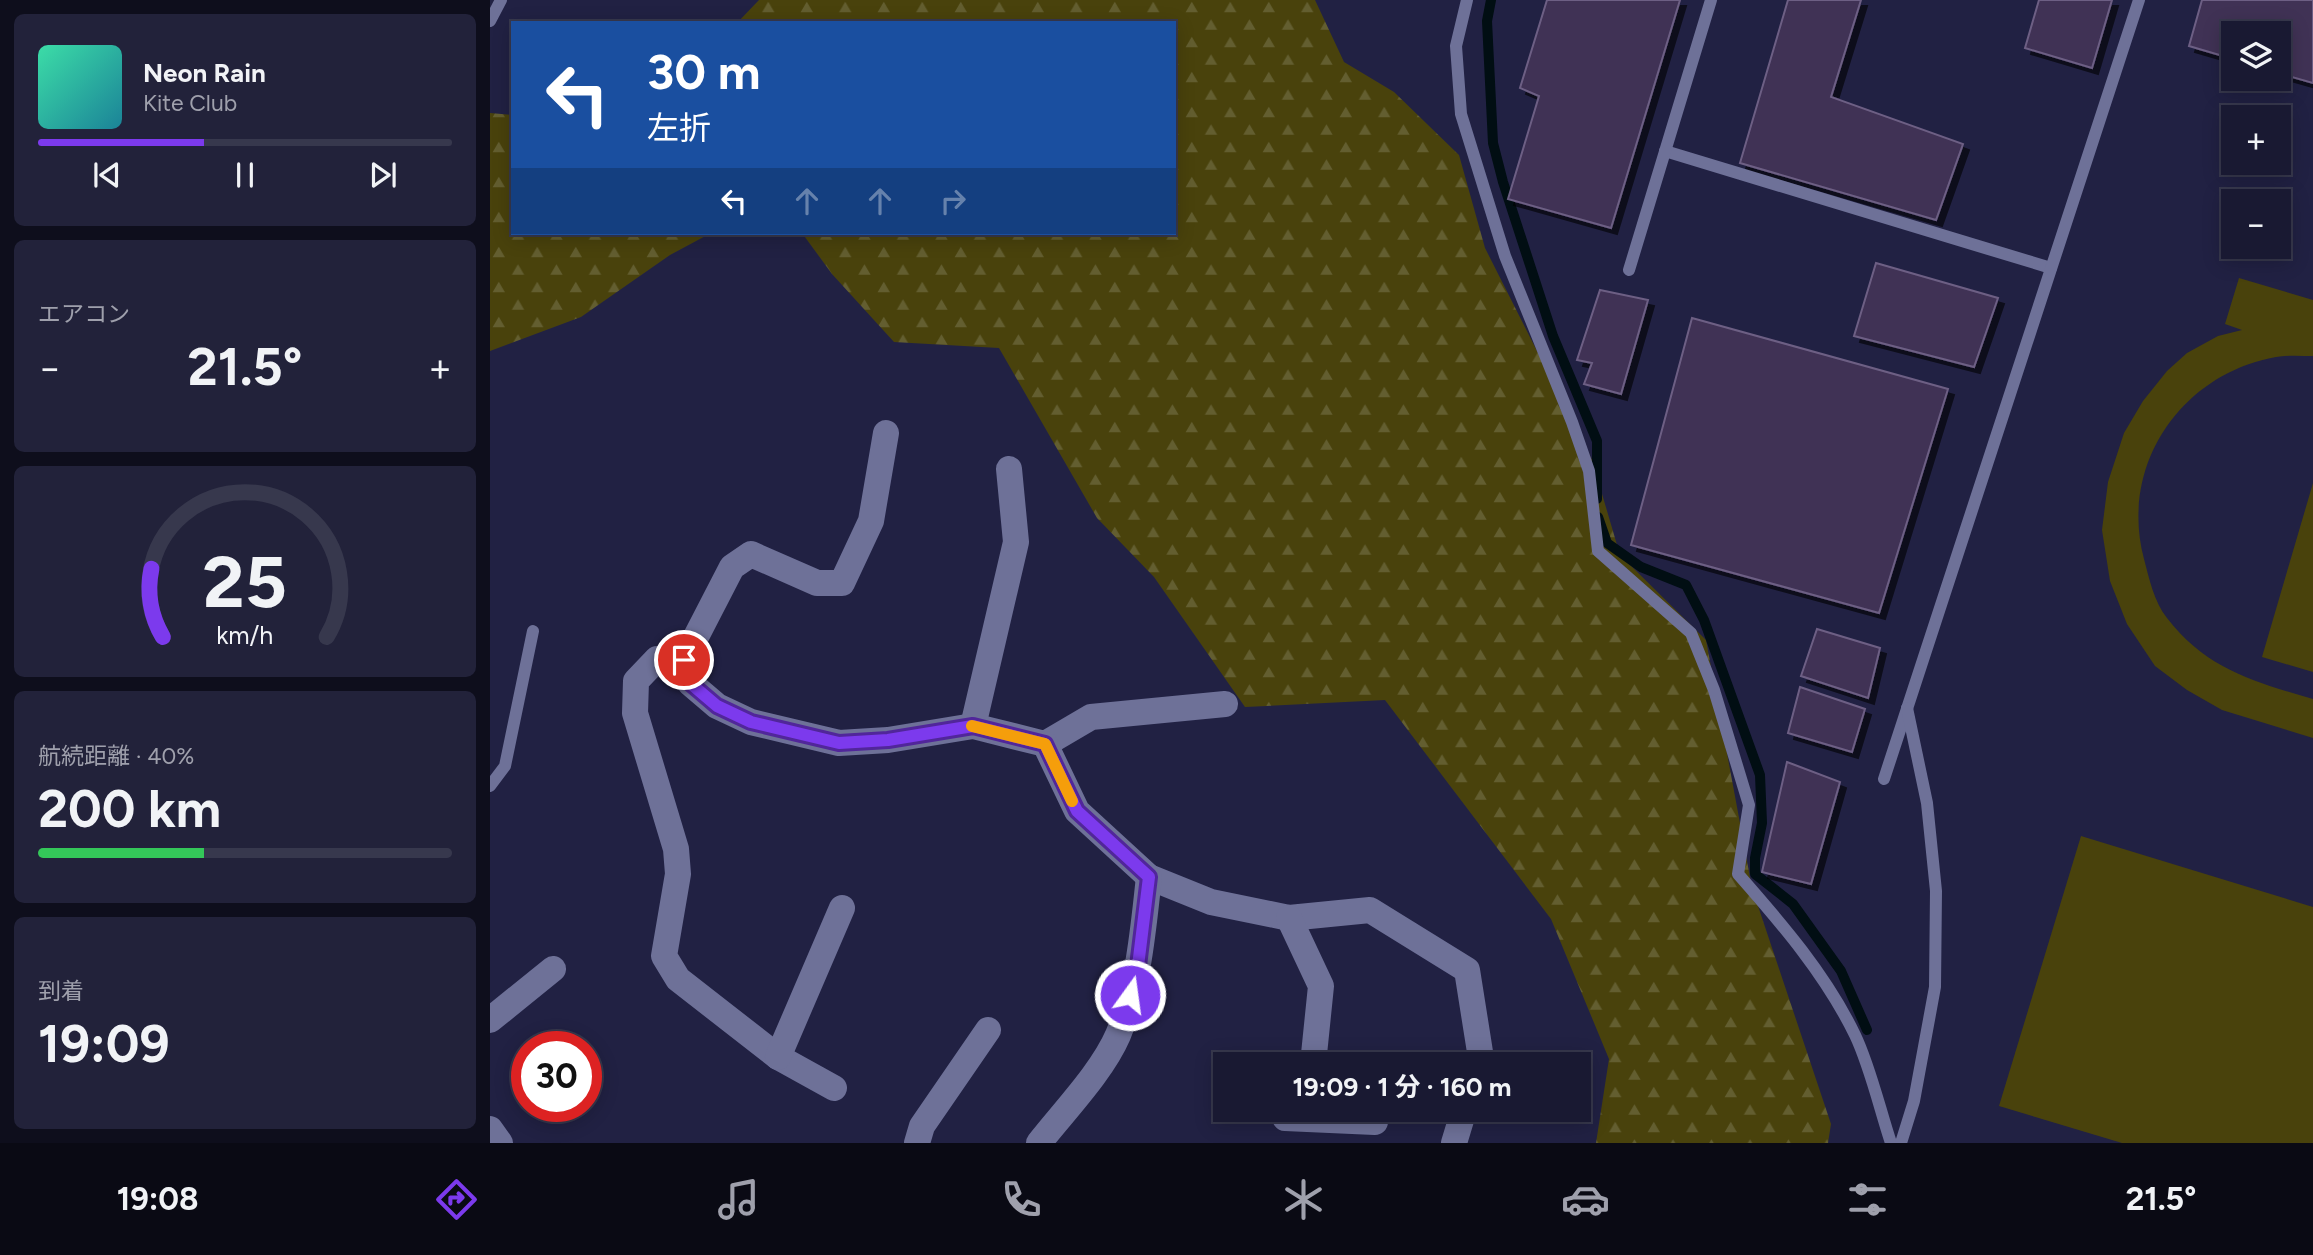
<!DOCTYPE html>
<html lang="ja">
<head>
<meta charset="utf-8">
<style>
  body { margin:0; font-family:Figtree,"Noto Sans JP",sans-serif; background:#22223a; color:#f1f3f6; height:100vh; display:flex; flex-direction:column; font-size:26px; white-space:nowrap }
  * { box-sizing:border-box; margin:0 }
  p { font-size:23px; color:#9fa0ac }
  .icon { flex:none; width:38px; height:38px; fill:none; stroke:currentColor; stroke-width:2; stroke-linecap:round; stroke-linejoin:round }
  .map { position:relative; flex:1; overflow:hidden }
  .sheet { display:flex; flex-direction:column; gap:14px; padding:14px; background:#0e0e1c; width:490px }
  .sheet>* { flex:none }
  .banner { position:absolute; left:21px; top:21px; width:665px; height:214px; border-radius:0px; box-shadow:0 4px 18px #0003,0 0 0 2px #37384d; background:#1a4fa0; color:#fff; overflow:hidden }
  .controls { position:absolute; left:1731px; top:21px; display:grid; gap:14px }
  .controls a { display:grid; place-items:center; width:70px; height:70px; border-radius:0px; background:#191932; box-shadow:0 4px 18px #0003,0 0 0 2px #37384d; font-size:35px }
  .speed { position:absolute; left:21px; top:1031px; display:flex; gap:14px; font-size:35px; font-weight:700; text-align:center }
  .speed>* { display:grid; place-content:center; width:91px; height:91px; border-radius:50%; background:#191932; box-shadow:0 4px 18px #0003,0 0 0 2px #37384d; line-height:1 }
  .speed .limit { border:10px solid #d22; background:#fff; color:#111 }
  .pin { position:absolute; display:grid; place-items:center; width:60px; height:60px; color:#fff; margin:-30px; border:4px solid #fff; border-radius:50%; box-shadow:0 2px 7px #0007 }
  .me { position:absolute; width:77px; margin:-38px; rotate:14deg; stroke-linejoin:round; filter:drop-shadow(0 0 5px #0008) }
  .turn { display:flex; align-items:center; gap:24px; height:147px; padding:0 21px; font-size:32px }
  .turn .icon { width:91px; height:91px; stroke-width:2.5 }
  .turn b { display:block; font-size:49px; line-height:60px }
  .lanes { display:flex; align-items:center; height:66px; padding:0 21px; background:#0003; justify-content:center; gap:35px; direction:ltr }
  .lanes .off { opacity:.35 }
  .big { font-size:52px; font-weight:700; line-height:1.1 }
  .sheet .card { flex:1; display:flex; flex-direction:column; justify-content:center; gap:10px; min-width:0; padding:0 24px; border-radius:10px; background:#22223a }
  .sheet .dial { align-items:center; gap:0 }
  .dial svg { height:182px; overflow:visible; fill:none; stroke:#37384d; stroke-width:7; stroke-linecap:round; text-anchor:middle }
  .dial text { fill:#f1f3f6; stroke:none }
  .song { display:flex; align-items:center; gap:21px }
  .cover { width:84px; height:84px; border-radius:10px; background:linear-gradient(135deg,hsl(160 70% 55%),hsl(190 70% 35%)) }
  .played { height:7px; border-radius:4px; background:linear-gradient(90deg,#7c3aed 40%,#37384d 40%) }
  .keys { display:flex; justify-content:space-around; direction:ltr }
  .heat { display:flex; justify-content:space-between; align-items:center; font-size:38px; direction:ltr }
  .charge { height:10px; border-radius:5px; background:linear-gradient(90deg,#34c759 40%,#37384d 0) }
  .trip { position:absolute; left:723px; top:1052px; width:378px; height:70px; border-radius:0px; background:#191932; box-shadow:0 4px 18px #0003,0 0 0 2px #37384d; font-weight:700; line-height:70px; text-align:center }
  .tab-bar { display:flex; height:112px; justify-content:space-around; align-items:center; background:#0a0a14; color:#9fa0ac }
  .tab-bar .icon { width:49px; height:49px }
  .tab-bar .selected { color:#7c3aed }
  .tab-bar b { font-size:32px; color:#f1f3f6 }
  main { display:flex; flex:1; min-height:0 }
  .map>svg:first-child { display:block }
  .grass { fill:#49420c }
  .forest { fill:url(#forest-firs) }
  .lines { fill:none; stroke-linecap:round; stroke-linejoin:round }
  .stream { stroke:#010e13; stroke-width:10 }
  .building { fill:#3f3154; stroke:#6d5f84; stroke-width:2; filter:url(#shadow) }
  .service { stroke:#6e7198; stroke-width:12 }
  .minor { stroke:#6e7198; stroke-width:26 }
  .route-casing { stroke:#51269a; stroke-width:18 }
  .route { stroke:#7c3aed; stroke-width:12 }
  .slow { stroke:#f59e0b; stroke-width:12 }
</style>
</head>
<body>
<main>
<section class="sheet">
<div class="card">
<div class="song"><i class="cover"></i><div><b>Neon Rain</b><p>Kite Club</p></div></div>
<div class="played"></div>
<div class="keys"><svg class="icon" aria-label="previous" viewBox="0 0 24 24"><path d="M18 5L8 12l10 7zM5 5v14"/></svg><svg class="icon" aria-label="pause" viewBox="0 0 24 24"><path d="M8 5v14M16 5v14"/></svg><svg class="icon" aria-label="next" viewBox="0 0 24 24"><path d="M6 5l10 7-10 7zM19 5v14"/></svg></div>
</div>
<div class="card"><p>エアコン</p>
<div class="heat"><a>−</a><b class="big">21.5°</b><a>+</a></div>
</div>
<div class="card dial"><svg viewBox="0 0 100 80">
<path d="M14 69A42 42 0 1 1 86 69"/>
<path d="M14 69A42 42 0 0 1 9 39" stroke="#7c3aed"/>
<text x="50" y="56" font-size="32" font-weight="700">25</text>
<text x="50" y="72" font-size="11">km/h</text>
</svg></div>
<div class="card"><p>航続距離 · 40%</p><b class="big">200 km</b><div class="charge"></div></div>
<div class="card"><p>到着</p><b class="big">19:09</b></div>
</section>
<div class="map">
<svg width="1823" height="1143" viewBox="0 0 1823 1143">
  <defs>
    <pattern id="forest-firs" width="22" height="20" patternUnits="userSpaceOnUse" patternTransform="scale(1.75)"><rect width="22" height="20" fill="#49420c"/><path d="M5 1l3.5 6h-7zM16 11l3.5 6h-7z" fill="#635e30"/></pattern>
    <filter id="shadow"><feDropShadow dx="6" dy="6" stdDeviation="0" flood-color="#0009"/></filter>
  </defs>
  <rect width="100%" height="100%" fill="#212143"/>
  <!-- grass -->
  <g class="grass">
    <path d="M1749,278l74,22v56c-12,0 -25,-1 -37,1 -95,17 -157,108 -132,202 5,19 10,43 23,59 39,51 88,64 146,81v39l-91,-28 -35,-20 -32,-24 -28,-42 -17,-43 -8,-51 6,-48 16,-49 19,-32 24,-30 20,-18 31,-17 24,-6 -17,-6z"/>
    <path d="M1823,483v189l-51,-15z"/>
    <path d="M1591,836l232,71v236h-191l-123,-37z"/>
  </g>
  <!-- forest -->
  <g class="forest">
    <path d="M269,0h556l29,62 50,30 65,63 26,93 107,212 28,95 86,85 46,248 79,236 -3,19h-232l13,-84 -58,-140 -166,-219 -140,7 -91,-130 -57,-59 -98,-170 -105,-6 -62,-68 -30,-41h372v-210h-437z"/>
    <path d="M0,113l23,2v118h198l-41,22 -89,62 -91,34z"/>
  </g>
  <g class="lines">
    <!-- stream -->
    <g class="stream">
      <path d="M1001,0l-4,21 6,122 10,39 50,154 44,105v58"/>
      <path d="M1108,517l9,26 34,24 45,18 18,35 56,155 2,48 -7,35v16l38,30 48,67 26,59"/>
    </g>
  </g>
  <!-- building -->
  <g class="building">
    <path d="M1057,0h133l-69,228 -103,-29 31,-103 -19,-8z"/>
    <path d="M1298,0h73l-30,97 132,47 -27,76 -196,-57z"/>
    <path d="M1549,0h73l-20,68 -67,-20z"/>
    <path d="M1712,0h111v83l-35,-10v-40h-45v26l-44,-13z"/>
    <path d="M1386,263l122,35 -24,69 -120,-31z"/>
    <path d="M1110,290l48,10 -27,94 -37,-10 8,-21 -15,-3z"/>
    <path d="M1202,318l256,71 -69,224 -248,-68z"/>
    <path d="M1327,629l63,19 -12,50 -67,-22z"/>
    <path d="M1310,687l65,22 -13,43 -64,-19z"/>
    <path d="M1297,762l53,20 -29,102 -49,-12z"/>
  </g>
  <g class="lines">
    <!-- service -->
    <g class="service">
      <path d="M977,0l-11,46 5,68 44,142 67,166 17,49 9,80 93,82 23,57 35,115 -11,69c44,50 88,101 117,161 15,31 25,75 36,108"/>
      <path d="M0,21l11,-21"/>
      <path d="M1175,151l386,117"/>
      <path d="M1139,270l82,-270"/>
      <path d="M1394,779l255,-779"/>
      <path d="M0,786l15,-20 28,-135"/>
      <path d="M1411,1143l13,-42 21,-114 1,-96 -9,-88 -20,-95"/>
    </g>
    <!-- minor -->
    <g class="minor">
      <path d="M396,433l-15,88 -29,62h-25l-66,-29 -19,13 -48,93 6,23 27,23 34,16 88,21 49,-3 85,-14 72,18 46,-27 134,-13"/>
      <path d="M194,660l-27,-1 -21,22 -1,32 41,136 2,25 -14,82 14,23 100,78 56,31"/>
      <path d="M483,726l43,-184 -7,-73"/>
      <path d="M555,744l32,67 72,66 62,25 78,16 81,-8 97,60 13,82 -4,12"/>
      <path d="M799,918l32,68 -8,78"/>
      <path d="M0,1020l63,-51"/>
      <path d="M288,1057l64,-149"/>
      <path d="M799,1110l-4,8 90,4"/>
      <path d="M0,1129l10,14"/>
      <path d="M427,1143l5,-17 66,-96"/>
      <path d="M549,1143c25,-32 63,-71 79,-108 21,-50 25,-105 31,-158"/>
      <path d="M964,1143l10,-33"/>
    </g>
  </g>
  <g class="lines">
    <defs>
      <path id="route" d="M194,660l6,23 27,23 34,16 88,21 49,-3 85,-14 72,18 32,67 72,66 -12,97 -7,21"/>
    </defs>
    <!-- route casing -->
    <use href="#route" class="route-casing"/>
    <!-- route -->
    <use href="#route" class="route"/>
    <!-- slow -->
    <path class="slow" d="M482,726l73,18 27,57"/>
  </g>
</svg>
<div class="controls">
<a><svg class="icon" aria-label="layers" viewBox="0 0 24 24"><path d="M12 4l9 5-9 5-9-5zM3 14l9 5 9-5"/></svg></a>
<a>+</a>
<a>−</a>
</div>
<div class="speed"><div class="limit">30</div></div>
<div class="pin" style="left:194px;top:660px;background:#d93025"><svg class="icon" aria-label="arrive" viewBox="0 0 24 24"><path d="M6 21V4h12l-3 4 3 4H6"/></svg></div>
<svg class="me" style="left:640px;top:995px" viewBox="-20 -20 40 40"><circle r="17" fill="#7c3aed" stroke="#fff" stroke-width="3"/><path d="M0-11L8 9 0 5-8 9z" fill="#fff"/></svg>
<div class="trip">19:09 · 1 分 · 160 m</div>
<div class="banner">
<div class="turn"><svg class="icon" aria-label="left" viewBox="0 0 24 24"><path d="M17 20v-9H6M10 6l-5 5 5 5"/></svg><div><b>30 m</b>左折</div></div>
<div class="lanes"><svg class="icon" aria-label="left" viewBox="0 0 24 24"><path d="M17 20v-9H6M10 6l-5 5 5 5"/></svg><svg class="icon off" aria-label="ahead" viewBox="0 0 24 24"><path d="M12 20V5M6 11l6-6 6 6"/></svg><svg class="icon off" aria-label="ahead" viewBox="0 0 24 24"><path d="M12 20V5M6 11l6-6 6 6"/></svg><svg class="icon off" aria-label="right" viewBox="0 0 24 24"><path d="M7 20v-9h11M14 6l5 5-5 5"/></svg></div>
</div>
</div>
</main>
<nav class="tab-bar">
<b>19:08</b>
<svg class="icon selected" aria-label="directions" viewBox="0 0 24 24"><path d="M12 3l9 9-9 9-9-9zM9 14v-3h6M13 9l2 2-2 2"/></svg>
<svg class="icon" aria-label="music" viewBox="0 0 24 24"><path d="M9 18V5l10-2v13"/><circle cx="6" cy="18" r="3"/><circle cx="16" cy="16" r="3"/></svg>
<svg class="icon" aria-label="phone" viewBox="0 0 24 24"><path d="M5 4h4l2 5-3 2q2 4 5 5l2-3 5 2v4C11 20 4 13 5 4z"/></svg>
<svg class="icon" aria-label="climate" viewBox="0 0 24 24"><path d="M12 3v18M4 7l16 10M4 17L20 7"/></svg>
<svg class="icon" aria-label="car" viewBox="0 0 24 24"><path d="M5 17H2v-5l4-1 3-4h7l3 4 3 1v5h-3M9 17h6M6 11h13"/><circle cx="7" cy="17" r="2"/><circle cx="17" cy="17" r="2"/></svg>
<svg class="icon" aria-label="filters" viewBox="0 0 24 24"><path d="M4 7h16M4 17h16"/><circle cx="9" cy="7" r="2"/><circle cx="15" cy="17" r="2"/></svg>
<b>21.5°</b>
</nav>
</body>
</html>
